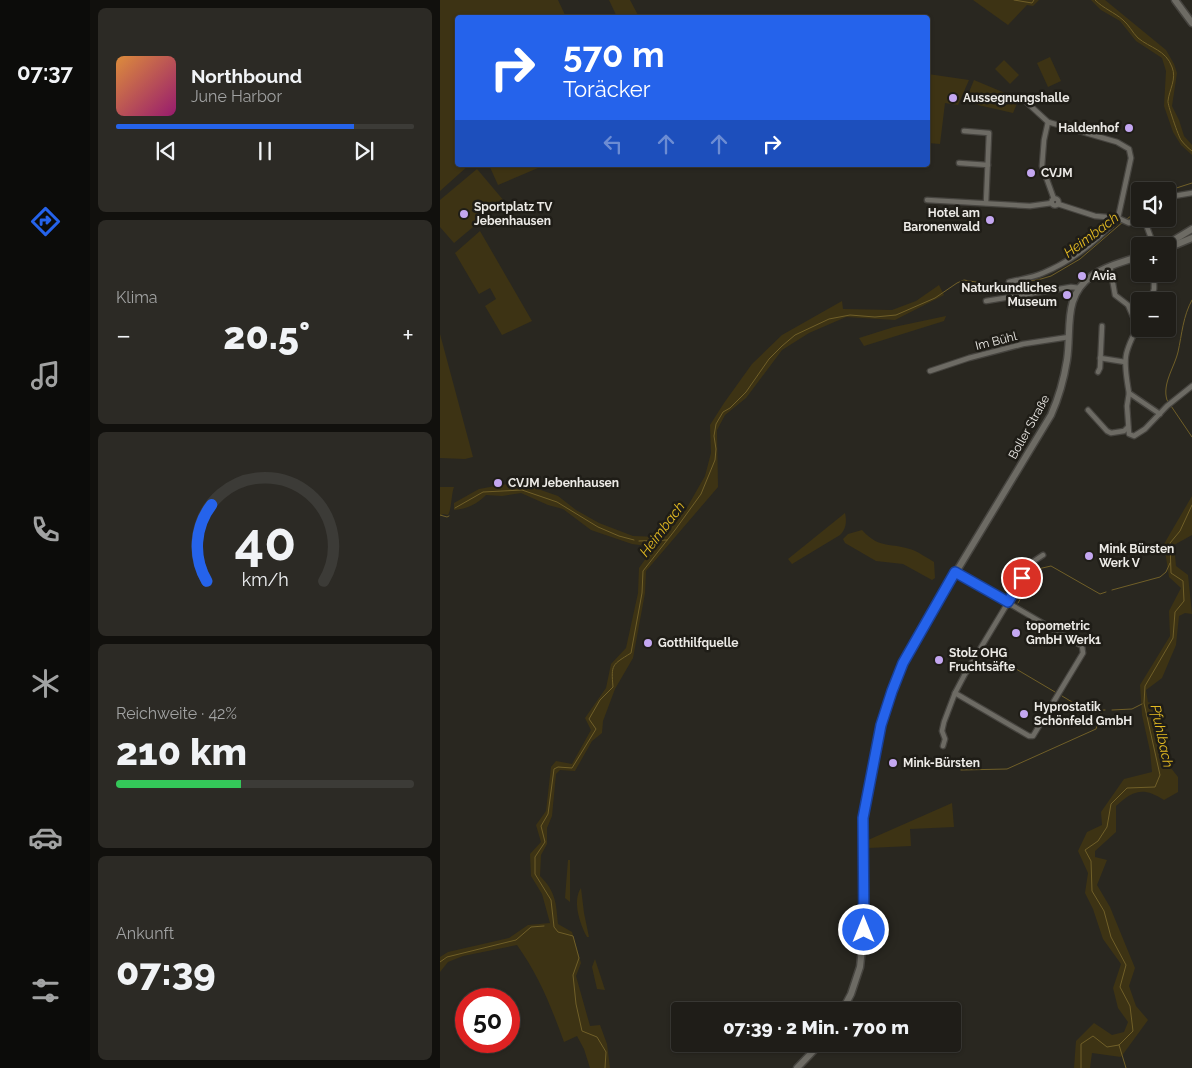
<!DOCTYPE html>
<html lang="de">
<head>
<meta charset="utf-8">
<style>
  body { margin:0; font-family:Raleway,sans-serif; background:#2c2a25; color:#f1f3f6; height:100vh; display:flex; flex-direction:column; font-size:19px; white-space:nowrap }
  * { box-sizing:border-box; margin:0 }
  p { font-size:16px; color:#a1a2a2 }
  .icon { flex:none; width:28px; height:28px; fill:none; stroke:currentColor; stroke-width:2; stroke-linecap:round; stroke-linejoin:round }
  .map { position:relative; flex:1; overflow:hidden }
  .panel { display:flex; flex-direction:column; gap:8px; padding:8px; background:#11100d; width:350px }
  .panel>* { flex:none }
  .banner { position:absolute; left:15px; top:15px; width:475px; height:152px; border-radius:5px; box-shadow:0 1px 4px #0004,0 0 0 1px #3c3b37; background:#2563eb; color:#fff; overflow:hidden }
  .controls { position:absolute; left:691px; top:182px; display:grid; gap:10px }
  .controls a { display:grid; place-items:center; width:45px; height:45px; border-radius:5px; background:#1f1d18; box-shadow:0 1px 4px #0004,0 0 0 1px #3c3b37; font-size:25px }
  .speed { position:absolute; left:15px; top:988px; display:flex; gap:10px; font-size:25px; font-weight:700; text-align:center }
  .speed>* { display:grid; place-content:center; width:65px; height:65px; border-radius:50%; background:#1f1d18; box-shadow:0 1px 4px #0004,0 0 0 1px #3c3b37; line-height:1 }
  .speed .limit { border:8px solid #d22; background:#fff; color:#111 }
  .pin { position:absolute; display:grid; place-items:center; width:42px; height:42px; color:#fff; margin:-21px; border:2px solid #fff; border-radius:50%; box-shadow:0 1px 5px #0007 }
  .me { position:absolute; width:55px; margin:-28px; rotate:0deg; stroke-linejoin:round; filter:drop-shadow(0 0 4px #0008) }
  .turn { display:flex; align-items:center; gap:18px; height:105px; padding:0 25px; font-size:22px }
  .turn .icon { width:65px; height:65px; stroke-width:2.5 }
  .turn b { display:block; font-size:35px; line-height:42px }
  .lanes { display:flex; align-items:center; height:48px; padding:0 25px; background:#0003; justify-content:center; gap:25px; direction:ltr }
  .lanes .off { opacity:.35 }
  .big { font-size:38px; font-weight:800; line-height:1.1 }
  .panel .widget { flex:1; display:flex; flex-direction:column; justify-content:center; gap:8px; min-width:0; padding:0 18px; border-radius:8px; background:#2c2a25 }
  .panel .dial { align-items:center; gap:0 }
  .dial svg { height:130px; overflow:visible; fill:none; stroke:#3c3b37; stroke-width:7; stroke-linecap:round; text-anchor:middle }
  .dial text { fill:#f1f3f6; stroke:none }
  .song { display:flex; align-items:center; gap:15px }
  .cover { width:60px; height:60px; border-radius:8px; background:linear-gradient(135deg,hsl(30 70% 55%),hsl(320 70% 35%)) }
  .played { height:5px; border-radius:2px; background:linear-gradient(90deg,#2563eb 80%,#3c3b37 80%) }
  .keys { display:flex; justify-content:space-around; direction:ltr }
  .heat { display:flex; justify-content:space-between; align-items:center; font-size:28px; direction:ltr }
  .charge { height:8px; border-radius:4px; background:linear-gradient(90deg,#34c759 42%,#3c3b37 0) }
  .trip { position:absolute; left:231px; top:1002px; width:290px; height:50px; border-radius:5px; background:#1f1d18; box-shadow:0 1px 4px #0004,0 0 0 1px #3c3b37; font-weight:800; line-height:50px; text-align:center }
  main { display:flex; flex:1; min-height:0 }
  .dock { display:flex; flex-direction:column; width:90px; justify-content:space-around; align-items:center; background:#0c0c0a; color:#a1a2a2 }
  .dock .icon { width:35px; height:35px }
  .dock .selected { color:#2563eb }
  .dock b { font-size:22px; color:#f1f3f6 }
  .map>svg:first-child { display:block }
  .green { fill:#3d3314 }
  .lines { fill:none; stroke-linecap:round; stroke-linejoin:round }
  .stream { stroke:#705f28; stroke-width:1 }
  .minor-casing { stroke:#46443f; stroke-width:7 }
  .secondary-casing { stroke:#46443f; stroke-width:9 }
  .minor { stroke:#6d6b64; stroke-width:4.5 }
  .secondary { stroke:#6d6b64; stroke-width:6 }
  .route-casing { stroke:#184099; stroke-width:12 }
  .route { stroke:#2563eb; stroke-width:9 }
  .poi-dot { fill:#c4a7f1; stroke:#1f1d17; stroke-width:2 }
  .labels { text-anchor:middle; stroke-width:5; stroke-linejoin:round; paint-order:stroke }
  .poi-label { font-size:12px; font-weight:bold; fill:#eceae6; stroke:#1f1d17; text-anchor:start }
  .street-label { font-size:12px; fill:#eceae6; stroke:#1f1d17 }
  .water-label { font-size:14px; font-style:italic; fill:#e4bb22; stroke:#1f1d17 }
</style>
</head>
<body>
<main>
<nav class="dock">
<b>07:37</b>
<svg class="icon selected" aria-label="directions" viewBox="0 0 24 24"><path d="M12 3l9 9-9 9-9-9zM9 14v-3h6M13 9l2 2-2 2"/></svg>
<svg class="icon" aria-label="music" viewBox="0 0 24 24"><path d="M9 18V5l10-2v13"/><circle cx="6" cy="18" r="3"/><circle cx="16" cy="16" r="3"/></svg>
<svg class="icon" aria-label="phone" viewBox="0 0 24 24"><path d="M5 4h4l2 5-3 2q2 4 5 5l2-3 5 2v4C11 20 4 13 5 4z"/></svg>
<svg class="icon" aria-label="climate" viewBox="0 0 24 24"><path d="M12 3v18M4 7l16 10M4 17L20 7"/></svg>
<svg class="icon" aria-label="car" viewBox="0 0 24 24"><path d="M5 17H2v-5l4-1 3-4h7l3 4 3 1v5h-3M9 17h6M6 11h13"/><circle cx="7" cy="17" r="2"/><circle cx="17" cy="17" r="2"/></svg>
<svg class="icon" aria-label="filters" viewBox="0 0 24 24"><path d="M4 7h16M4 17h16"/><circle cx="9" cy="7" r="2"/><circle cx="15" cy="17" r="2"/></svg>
</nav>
<section class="panel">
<div class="widget">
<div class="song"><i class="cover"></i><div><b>Northbound</b><p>June Harbor</p></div></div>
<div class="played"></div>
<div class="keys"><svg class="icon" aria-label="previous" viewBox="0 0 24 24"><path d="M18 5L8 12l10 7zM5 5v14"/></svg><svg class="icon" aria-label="pause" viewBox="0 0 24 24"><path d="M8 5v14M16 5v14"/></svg><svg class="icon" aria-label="next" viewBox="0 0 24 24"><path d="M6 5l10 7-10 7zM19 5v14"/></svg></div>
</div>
<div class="widget"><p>Klima</p>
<div class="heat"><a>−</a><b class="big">20.5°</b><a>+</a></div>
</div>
<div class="widget dial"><svg viewBox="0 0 100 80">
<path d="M14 69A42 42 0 1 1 86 69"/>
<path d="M14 69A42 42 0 0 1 17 22" stroke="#2563eb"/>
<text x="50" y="56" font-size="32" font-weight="700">40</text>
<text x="50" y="72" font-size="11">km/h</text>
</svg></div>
<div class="widget"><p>Reichweite · 42%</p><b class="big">210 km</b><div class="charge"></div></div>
<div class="widget"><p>Ankunft</p><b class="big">07:39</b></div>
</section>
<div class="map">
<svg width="752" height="1068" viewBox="0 0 752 1068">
  <rect width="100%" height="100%" fill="#292720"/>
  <!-- green -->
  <g class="green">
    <path d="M0,0h118l8,17 -108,1v147h11l-29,26z"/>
    <path d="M169,0h21l9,17h-22z"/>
    <path d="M533,0h66l-6,6 -6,-1 -19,20z"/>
    <path d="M651,0h14l61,50 8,14 3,9 -5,33 7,14 5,16 8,9v10l-11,-10 -8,-13 -9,-26 2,-35 -4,-13 -26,-17 -16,-20 -19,-11z"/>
    <path d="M610,57l11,24 -13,6 -11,-24z"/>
    <path d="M564,60l15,15 -9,9 -15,-15z"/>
    <path d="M488,74l41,6 -11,25 -13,-2 -5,41 -12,-1z"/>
    <path d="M534,80l45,19 -6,14 -48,-11z"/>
    <path d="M49,165h56l-47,20z"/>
    <path d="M37,169l27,32 -50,42 -14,-16v-27z"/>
    <path d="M40,231l52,90 -30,14 -17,-29 11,-7 -6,-11 -11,6 -24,-41z"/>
    <path d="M499,285l5,10 -49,25 -49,-3 -37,16 -27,17 -36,48 -21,17 -8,15 1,57 -72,84 -1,22 -12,65 -18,31 -12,32 -1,12 -10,8 -17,30 -15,-1 -4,4 -4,42 -5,12v16l-6,11 -1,21c16,16 16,27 18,48l14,8 9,31 -5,13 14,50 10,-1 7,19 3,24h-20l-6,-19 -7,-13 -13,6c-13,-36 -25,-66 -47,-97l-54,11 -15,6 -8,10v-15l8,-5 61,-14 19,-13 22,-2 -8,-29 -11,-18 -1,-22 11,-12 -5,-17 10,-14 5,-44 5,-6 16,3 19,-34 -6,-12 21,-30 5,-24 15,-16 12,-55 1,-25 15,-21 -22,-3 -41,-14 -28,-21 -15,-4 -27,-12 -19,3 -16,-1c-9,9 -19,14 -32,15v-7l25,-14 39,-7 40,14 18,14 23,13 34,13 26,1 26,-26 20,-35 6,-23 -1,-28 14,-22 28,-39 30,-29 60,-34 1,8 49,1 24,-9z"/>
    <path d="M506,316l-2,5 -80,25 -5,-8 35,-11z"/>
    <path d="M0,334l33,123 -8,2 -25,-1z"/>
    <path d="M0,487h14c-3,8 -2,21 -6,28l-5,-1 -3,2z"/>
    <path d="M752,496v39l-18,10 2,21 12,9 4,39 -7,-1 -6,3 -3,29 -14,33 -16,12 2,12 7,2 8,54 15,19v15l-14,8c-21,-13 -30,-10 -48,6v26l-21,19v6l12,3 -10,25 13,22 25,61 -6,18 7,20 12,14 -27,37 -29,-4 -2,15h-16l2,-27 18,-18 18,12 12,-3 4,-10 -10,-14 -5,-20 8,-24 -18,-25 -10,-30 -8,-16 3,-20 -10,-22 9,-19 15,-7 -1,-13 23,-33 28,-7 -2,-21 -8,-36 -2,-30 30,-49 -1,-25 12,-23 -12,-11 -5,-33z"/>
    <path d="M405,513c2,9 1,16 -5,22l-48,29 -4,-5z"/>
    <path d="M422,530c18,20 29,12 51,20 7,3 14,8 21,12l1,16 -3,2 -29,-16 -27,-3 -31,-18 -2,-4 5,-5z"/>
    <path d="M512,803l2,24 -44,2 1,17 -43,2v-8z"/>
    <path d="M128,860h2v42l-5,-4z"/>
    <path d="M141,888l3,25 5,24h-2c-7,-13 -15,-36 -6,-49z"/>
    <path d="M155,959l10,31 -8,-1 -5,-22z"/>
  </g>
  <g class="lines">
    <!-- stream -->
    <g class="stream">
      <path d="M574,0l18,3 2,-3"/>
      <path d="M655,0c9,9 19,12 28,20 6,5 9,12 15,18 12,10 28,12 34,29 5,12 -3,23 -4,34 -1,2 11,37 13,39 3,4 7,8 11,11"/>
      <path d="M727,191l25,-8"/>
      <path d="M687,219l13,-10"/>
      <path d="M752,300c-9,16 -10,34 -14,52 -4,16 -16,32 -11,48l25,37"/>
      <path d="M15,508l28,-16 39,-2 35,12 41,25 21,9 15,4"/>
      <path d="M0,515l7,2 2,-1"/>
      <path d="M199,541l28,-1"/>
      <path d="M672,590l48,-13 6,-5 4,-9"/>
      <path d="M578,603l20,-34 13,-3 49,28 6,-2"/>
      <path d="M549,653l66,39"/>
      <path d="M622,696l25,15 18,-1"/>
      <path d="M672,710l20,-1 10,-5"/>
      <path d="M521,770l46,-1 89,-40 6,-19"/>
      <path d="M0,962l7,-5 69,-17 15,-13 13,-1"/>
      <path d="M679,1045l7,23"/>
      <path d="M165,1068l1,-16 -9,-15 -15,-6 -6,-27 -3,-29 6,-17 -6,-22 -15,-4 -4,-5 -3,-27 -16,-26v-17l10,-15 -4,-16 7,-12 6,-45 4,-2 14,1 24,-39 -7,-10 11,-19 13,-13c-2,-23 -1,-22 18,-34l11,-60 1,-22 32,-41 26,-36 14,-34 1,-11 -2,-13 2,-12 7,-12 7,-4 16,-16 23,-33 13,-13 13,-11 34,-16 21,-4 25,2 21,-2 39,-17 22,-15 7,-3 35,6 42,-7 10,-3 29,-17 44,-38"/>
      <path d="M641,1068v-24l12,-8 14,11 12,-2 14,-14 -3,-25 -10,-19 6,-22 -15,-28 -7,-26 -12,-20 -1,-30 -6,-11 13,-9 9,-14 4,-23 16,-16 28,-1 5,-12 -16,-72 1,-17 28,-48 2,-26 9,-11 -1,-20 -12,-8 -1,-30 10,-12 12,-26"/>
    </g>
    <defs>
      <g id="minor">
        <path d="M583,99l25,23 69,20 12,7 2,9 -13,60"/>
        <path d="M608,122l-4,18 -2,26 12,33"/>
        <path d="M524,131l25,2 -3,70"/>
        <path d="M519,163l29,2"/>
        <path d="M728,197l24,-4"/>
        <circle cx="615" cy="202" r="3.5"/>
        <path d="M487,200l103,6 22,-3"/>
        <path d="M618,204l37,12 23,2 11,5 11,-6"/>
        <path d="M704,219l10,27"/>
        <path d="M670,266l5,29 13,10 7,16 4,3"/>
        <path d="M569,282c11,-3 23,-4 34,-9 29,-12 54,-32 75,-55"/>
        <path d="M546,301l85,-14 9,1"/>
        <path d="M710,301l4,-12v-15"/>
        <path d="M700,323c-17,30 -17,36 -11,70l31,21"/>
        <path d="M660,358l25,4"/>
        <path d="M490,371l39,-13 54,-14 46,-7"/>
        <path d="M658,372l2,-4 2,-42"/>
        <path d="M689,393l-2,13 2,28 5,2 11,-7 22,-23 25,-20"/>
        <path d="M648,410l19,21 4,2 13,-2 4,-4"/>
        <path d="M515,693l74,43h4l50,-83 -1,-7 -127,-74"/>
        <path d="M503,746l2,-7 -3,-8 2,-9 11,-29 10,-19 65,-108 4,-5 9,-6"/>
      </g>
      <g id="secondary">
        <path d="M735,0l17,23"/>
        <path d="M724,246l28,-17"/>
        <path d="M728,248l24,-10"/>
        <path d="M402,1011l9,-17 9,-27 4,-37 -1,-112 12,-64 13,-53 15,-38 18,-33 130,-215c8,-18 13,-36 16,-55 5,-32 -5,-64 26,-85 14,-10 31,-13 47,-19"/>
        <path d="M357,1068l23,-24"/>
      </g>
    </defs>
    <!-- minor casing -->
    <use href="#minor" class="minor-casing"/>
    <!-- secondary casing -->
    <use href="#secondary" class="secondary-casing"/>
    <!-- minor -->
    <use href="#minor" class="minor"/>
    <!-- secondary -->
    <use href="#secondary" class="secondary"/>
  </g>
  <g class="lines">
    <defs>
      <path id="route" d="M424,930l-1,-112 18,-93 11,-34 11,-28 52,-91 53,30 14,-24"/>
    </defs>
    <!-- route casing -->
    <use href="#route" class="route-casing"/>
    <!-- route -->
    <use href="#route" class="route"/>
  </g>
  <!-- markers -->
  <g class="poi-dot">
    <circle cx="513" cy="98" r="5"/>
    <circle cx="689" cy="128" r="5"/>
    <circle cx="591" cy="173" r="5"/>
    <circle cx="24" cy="214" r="5"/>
    <circle cx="550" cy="220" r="5"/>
    <circle cx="642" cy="276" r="5"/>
    <circle cx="627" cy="295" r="5"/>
    <circle cx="58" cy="483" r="5"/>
    <circle cx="649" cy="556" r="5"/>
    <circle cx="576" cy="633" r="5"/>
    <circle cx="208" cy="643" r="5"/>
    <circle cx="499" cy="660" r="5"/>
    <circle cx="584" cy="714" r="5"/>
    <circle cx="453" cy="763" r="5"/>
  </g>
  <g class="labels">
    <!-- poi labels -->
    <g class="poi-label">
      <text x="523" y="102">Aussegnungshalle</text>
      <text x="679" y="132" text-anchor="end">Haldenhof</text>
      <text x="601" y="177">CVJM</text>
      <text x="34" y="211">Sportplatz TV<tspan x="34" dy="14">Jebenhausen</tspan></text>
      <text x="540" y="217" text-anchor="end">Hotel am<tspan x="540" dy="14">Baronenwald</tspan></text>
      <text x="652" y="280">Avia</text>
      <text x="617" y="292" text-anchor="end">Naturkundliches<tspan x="617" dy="14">Museum</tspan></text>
      <text x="68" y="487">CVJM Jebenhausen</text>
      <text x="659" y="553">Mink Bürsten<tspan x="659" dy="14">Werk V</tspan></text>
      <text x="586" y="630">topometric<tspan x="586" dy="14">GmbH Werk1</tspan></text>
      <text x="218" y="647">Gotthilfquelle</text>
      <text x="509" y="657">Stolz OHG<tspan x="509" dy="14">Fruchtsäfte</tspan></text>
      <text x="594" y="711">Hyprostatik<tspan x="594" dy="14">Schönfeld GmbH</tspan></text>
      <text x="463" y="767">Mink-Bürsten</text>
    </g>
    <!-- street labels -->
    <g class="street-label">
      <text transform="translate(556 341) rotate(-14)" y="4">Im Bühl</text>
      <text transform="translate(589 427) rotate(-61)" y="4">Boller Straße</text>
    </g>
    <!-- water labels -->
    <g class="water-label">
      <text transform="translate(651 235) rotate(-37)" y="5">Heimbach</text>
      <text transform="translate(222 529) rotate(-53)" y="5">Heimbach</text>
      <text transform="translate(722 736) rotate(78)" y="5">Pfuhlbach</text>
    </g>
  </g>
</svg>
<div class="controls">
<a><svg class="icon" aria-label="sound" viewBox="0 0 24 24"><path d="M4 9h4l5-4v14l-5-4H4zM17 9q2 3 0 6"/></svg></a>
<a>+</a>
<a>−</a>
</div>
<div class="speed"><div class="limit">50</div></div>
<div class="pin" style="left:582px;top:578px;background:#d93025"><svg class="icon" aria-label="arrive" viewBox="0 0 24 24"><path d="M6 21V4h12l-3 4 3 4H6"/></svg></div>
<svg class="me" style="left:424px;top:930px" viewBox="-20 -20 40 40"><circle r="17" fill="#2563eb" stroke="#fff" stroke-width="3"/><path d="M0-11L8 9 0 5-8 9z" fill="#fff"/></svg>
<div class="trip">07:39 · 2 Min. · 700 m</div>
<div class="banner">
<div class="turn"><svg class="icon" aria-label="right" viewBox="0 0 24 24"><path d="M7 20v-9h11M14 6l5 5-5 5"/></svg><div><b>570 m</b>Toräcker</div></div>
<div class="lanes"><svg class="icon off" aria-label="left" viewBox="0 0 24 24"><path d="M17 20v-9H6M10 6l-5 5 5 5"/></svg><svg class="icon off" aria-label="ahead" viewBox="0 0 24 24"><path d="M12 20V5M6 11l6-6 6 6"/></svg><svg class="icon off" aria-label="ahead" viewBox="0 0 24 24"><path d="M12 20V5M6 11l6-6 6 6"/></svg><svg class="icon" aria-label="right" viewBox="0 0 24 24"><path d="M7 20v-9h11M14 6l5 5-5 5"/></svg></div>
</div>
</div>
</main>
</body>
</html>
